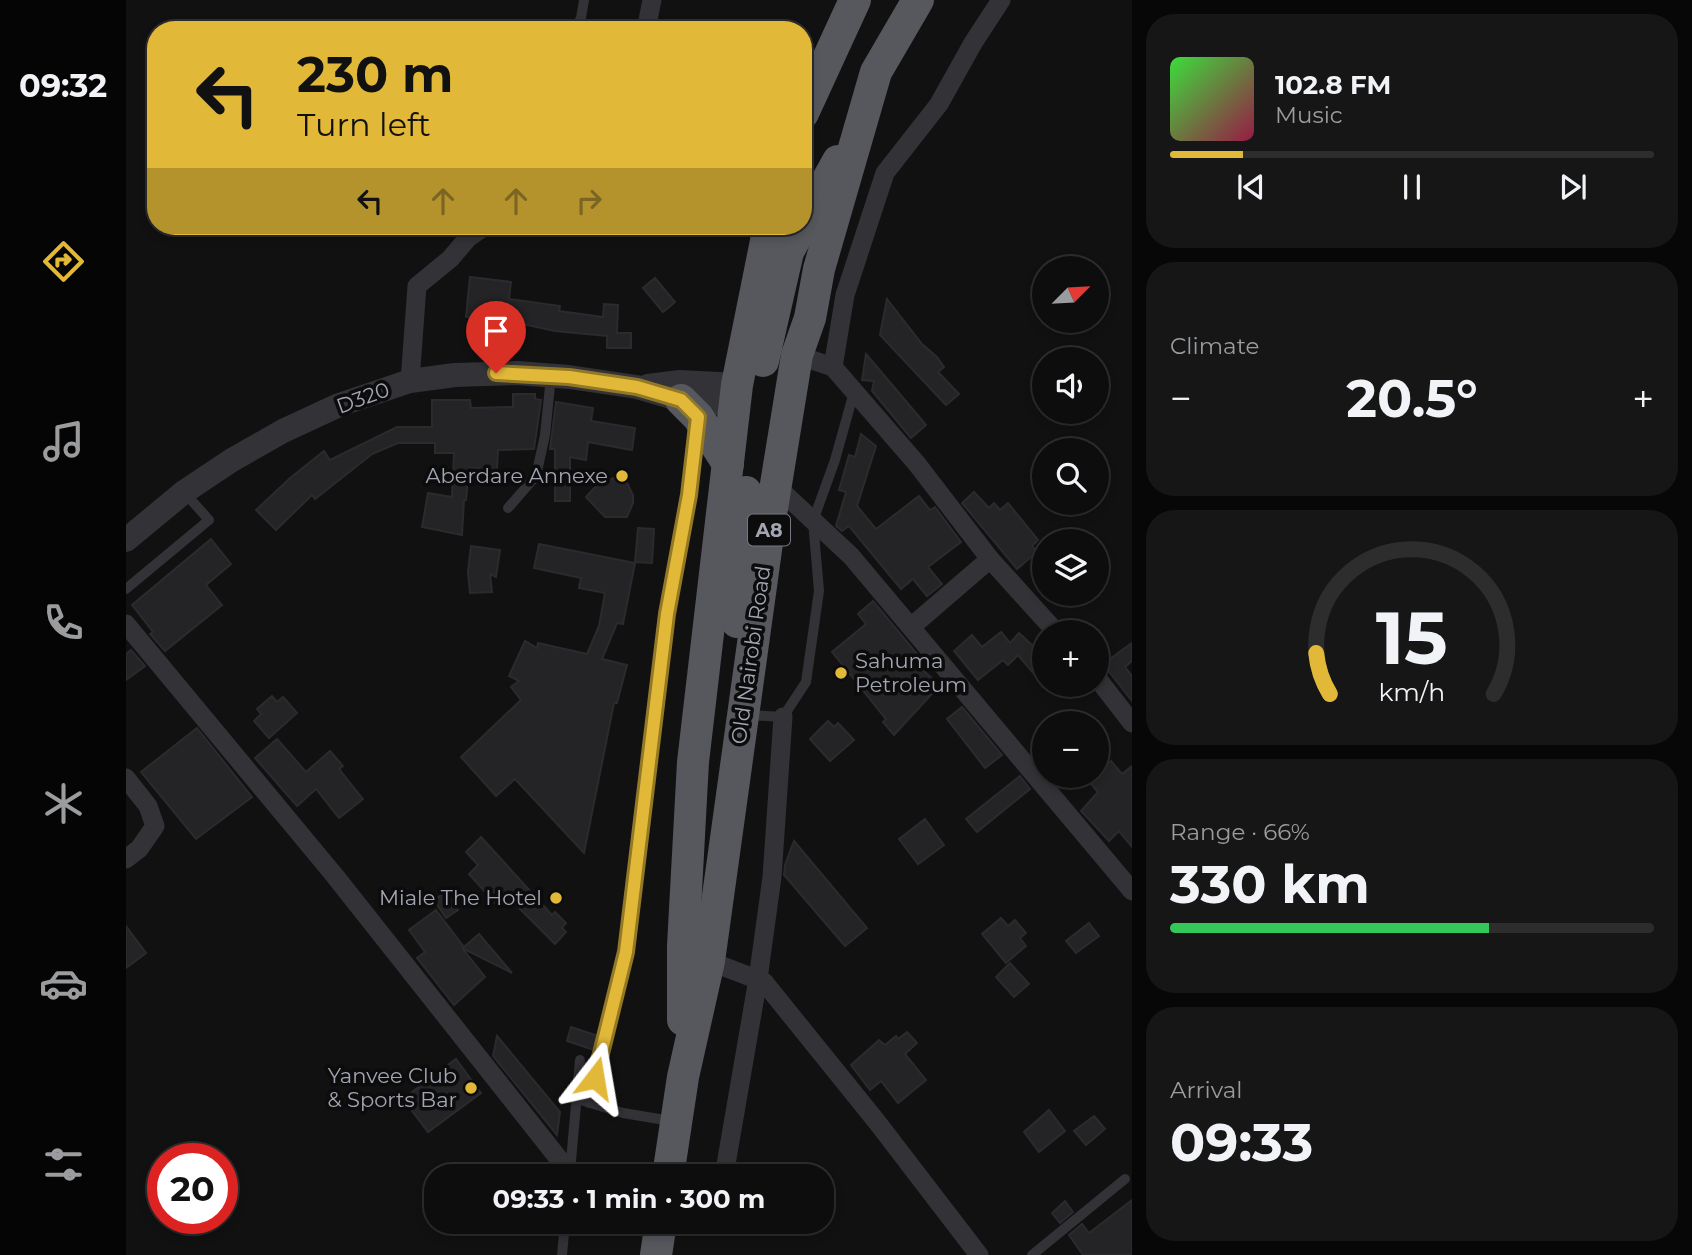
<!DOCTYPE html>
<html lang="en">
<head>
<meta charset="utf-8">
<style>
  body { margin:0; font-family:Montserrat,sans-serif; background:#161617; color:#f1f3f6; height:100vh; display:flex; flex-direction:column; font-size:26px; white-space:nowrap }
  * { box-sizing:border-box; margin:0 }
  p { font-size:23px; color:#9a9c9e }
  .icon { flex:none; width:38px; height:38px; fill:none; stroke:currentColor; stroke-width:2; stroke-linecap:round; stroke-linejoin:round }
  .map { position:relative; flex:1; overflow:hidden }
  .drawer { display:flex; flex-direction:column; gap:14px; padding:14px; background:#070708; width:560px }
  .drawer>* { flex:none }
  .banner { position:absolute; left:21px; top:21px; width:665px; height:214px; border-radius:28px; box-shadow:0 4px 10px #0003,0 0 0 2px #2d2d2e; background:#e2b839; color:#111; overflow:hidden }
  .needle { width:46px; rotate:66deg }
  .controls { position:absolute; left:906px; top:256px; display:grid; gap:14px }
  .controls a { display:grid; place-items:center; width:77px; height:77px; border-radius:50%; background:#0d0d0e; box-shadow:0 4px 10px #0003,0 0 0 2px #2d2d2e; font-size:35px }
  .speed { position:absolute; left:21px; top:1143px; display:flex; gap:14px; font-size:35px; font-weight:700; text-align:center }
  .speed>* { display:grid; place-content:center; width:91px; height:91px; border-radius:50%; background:#0d0d0e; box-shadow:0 4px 10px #0003,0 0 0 2px #2d2d2e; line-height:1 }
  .speed .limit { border:10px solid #d22; background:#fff; color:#111 }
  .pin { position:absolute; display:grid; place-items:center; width:60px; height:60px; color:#fff; margin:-72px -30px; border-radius:50% 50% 50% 0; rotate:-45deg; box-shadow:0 0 7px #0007 }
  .pin .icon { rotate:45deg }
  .me { position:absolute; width:77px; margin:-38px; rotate:14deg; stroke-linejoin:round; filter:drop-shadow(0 0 5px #0008) }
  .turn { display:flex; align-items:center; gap:24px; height:147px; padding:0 35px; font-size:32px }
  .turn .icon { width:91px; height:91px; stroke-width:2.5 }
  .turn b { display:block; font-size:49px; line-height:60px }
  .lanes { display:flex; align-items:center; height:66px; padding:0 35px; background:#0003; justify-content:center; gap:35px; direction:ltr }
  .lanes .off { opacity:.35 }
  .big { font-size:52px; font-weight:700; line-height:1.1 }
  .drawer .card { flex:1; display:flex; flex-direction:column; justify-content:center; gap:10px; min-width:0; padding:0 24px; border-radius:28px; background:#161617 }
  .drawer .dial { align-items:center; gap:0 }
  .dial svg { height:182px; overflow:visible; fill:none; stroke:#2d2d2e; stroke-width:7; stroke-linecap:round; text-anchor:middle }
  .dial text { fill:#f1f3f6; stroke:none }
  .song { display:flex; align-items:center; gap:21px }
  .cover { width:84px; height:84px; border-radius:10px; background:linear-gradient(135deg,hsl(120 70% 55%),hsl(340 70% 35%)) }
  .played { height:7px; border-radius:4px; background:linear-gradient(90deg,#e2b839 15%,#2d2d2e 15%) }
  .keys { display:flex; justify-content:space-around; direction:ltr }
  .heat { display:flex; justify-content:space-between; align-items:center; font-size:38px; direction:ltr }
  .charge { height:10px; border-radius:5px; background:linear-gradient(90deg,#34c759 66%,#2d2d2e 0) }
  .trip { position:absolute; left:298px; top:1164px; width:410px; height:70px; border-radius:28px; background:#0d0d0e; box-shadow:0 4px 10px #0003,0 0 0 2px #2d2d2e; font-weight:700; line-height:70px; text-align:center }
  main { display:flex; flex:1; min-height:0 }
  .dock { display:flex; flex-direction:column; width:126px; justify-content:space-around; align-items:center; background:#050506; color:#9a9c9e }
  .dock .icon { width:49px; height:49px }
  .dock .selected { color:#e2b839 }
  .dock b { font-size:32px; color:#f1f3f6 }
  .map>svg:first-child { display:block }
  .building { fill:#242426; stroke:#2b2b2e; stroke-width:2 }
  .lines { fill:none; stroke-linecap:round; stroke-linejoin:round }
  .service { stroke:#323237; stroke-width:10 }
  .minor { stroke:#323237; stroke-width:19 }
  .tertiary { stroke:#323237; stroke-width:24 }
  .trunk { stroke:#56585e; stroke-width:32 }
  .route-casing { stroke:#937825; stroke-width:18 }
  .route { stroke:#e2b839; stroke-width:12 }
  .poi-dot { fill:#e2b839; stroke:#0c0c0d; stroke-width:2.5 }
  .labels { text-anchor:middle; stroke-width:7; stroke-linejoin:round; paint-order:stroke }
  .shield { fill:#0c0c0d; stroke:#767880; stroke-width:2 }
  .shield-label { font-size:19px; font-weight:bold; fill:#a3a6b2 }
  .street-label { font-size:21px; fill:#a3a6b2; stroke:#0c0c0d }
  .poi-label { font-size:21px; fill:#a3a6b2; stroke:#0c0c0d; text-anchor:end }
</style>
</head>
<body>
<main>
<nav class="dock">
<b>09:32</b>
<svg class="icon selected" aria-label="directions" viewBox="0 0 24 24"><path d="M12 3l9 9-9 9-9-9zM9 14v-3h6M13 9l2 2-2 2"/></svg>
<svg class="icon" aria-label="music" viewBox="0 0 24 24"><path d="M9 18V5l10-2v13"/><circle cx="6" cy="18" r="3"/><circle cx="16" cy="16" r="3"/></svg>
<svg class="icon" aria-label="phone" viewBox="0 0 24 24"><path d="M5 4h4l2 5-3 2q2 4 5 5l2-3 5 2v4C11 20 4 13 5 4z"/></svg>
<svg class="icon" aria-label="climate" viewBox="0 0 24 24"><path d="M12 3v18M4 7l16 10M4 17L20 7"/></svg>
<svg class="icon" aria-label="car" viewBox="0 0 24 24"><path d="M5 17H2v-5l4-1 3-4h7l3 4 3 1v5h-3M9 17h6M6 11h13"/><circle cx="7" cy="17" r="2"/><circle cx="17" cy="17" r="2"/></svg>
<svg class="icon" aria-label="filters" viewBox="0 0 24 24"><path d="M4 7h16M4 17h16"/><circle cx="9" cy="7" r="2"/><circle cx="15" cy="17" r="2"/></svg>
</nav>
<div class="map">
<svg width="1006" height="1255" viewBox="0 0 1006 1255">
  <rect width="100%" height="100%" fill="#111112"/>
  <!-- building -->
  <g class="building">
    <path d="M344,277l41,5 -2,17 51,7 -1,5 44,6 1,-13 14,1 -1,28h14v15h-24v-12l-52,-5 -37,-8 -1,7 -20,-2v-7l-31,-4z"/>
    <path d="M529,278l20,24 -12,10 -20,-24z"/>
    <path d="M761,299l35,45 15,13 7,10 -6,5 21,22 -13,11 -66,-70z"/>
    <path d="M740,354l60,71 -15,13 -39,-47 2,-10 -12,-1z"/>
    <path d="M387,394h22v5l6,1 -7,49 -36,1 -1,19 -28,-1 -3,32h-2l-2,35 -40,-8 6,-34 24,4 2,-44h-19v-10h-37l-26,11 -57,45 -3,-4 -36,35 -20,-20 33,-31 35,-28 6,9 67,-33h35v-27h38l1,8 42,-1z"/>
    <path d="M430,402l37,6 -2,13 44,7 -3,22 -44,-8 -2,18 -16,-3v44h-15v-52h-5z"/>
    <path d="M735,434l15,12 -19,60 19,23 43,-33 11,14 5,-3 26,35 -33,25 14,17 -15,12 -14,-17 -12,10 -52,-63 -7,5 -6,-5 10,-34 -7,-2 10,-35 6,2z"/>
    <path d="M488,478l13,5 6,12v8l-6,14h-22l-19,-20 14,-15z"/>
    <path d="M848,492l15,16 5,-5 6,7 8,-7 30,37 -6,6 5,6 -20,17 -55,-66z"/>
    <path d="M512,528l16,1 -2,34 -17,-1z"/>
    <path d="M85,539l20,25 -25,21 16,20 -57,46 -15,-17 3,-2 -21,-27z"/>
    <path d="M413,544l96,19 -12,61 -6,-1 -15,36 25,6 -10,38h-3l-30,150 -69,-74 -19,17 -35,-39 60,-57 -10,-13 8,-6 -10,-5 16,-35 12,7 1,-5 49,11 12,-28 6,-33 -26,-5 2,-10 -47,-10z"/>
    <path d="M345,546l29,4 -4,27 -6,-3 2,18 -22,1 -2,-21z"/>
    <path d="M747,601l49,59 -5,5 23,20 -46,50 -11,-13 3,-3 -54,-67 34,-28 -8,-10z"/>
    <path d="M875,632l9,11 9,-10 14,13 12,-8v49l-27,-32 -10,10 -5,-5 -25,20 -24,-29 18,-16 10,12z"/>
    <path d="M1006,643v18l-7,6 7,9v25l-29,-37z"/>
    <path d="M5,650l14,16 -19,14v-26z"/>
    <path d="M146,696l5,6 6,-5 14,16 -28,25 -15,-17 7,-7 -4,-5z"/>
    <path d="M836,707l40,48 -17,13 -38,-49z"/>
    <path d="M702,721l6,6 4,-4 16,17 -24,21 -20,-22z"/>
    <path d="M71,728l55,69 -56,42 -55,-67z"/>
    <path d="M151,739l29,33 24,-21 13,15 -4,3 24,30 -24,19 -23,-29 -19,17 -42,-48z"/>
    <path d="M985,761l11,13 10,-8v81l-13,-16 -10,10 -28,-30 17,-19 -15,-17h14z"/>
    <path d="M894,776l10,13 -53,43 -11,-13z"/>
    <path d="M799,819l19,26 -26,19 -19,-25z"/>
    <path d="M355,837l71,78 3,-3 11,11 -4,5 4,4 -11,12 -48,-48 -10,9 -28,-31 9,-9 -12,-13z"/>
    <path d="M668,841l73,87 -22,18 -61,-71 1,-10z"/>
    <path d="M320,892l12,18 -12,8 -12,-18z"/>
    <path d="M310,910l28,37 15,-13 33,39 -50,-25 23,29 -31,28 -37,-47 8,-6 -16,-22z"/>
    <path d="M875,918l7,8 7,-6 11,13 -6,5 6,8 -20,17 -24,-29z"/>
    <path d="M963,923l10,13 -23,17 -10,-12z"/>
    <path d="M0,926l20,27 -20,15z"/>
    <path d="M884,963l19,21 -15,13 -18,-20z"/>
    <path d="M445,1027l27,9 -4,14 -27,-9z"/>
    <path d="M781,1032l10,11 -12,11 21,26 -28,23 -17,-22 -11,9 -19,-25 28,-25 6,5 11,-9 2,3z"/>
    <path d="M371,1036l63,76 -3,23 -64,-79z"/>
    <path d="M330,1059l25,34 -53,39 -25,-33z"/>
    <path d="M923,1110l16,21 -26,21 -15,-20z"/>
    <path d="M968,1116l11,13 -19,16 -12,-14z"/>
    <path d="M1006,1200v55h-49l-14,-20 13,-11 7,9z"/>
    <path d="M939,1201l8,11 -13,11 -8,-10z"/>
  </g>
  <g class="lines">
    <!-- service -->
    <g class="service">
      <path d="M449,30l6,-12 3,-18"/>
      <path d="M382,508l28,-32 9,-41 6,-59"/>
      <path d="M0,589l83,-69 -25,-28"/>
      <path d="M623,715l34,2 23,-35 13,-91 -6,-70 22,-61 19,-68"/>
      <path d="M458,1101l39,12 48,8"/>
      <path d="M463,1103l37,-151 41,-338 22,-119 7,-65"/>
      <path d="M444,1172l10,-112"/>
      <path d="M436,1255l3,-33"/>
      <path d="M906,1255l93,-76"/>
    </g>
    <!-- minor -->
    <g class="minor">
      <path d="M520,30l6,-30"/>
      <path d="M671,355l36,12 84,97 73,95 66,73"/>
      <path d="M707,367l12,-72 40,-122 54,-69 34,-61 28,-43"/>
      <path d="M284,381l7,-95 33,-27 18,-21 17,-12"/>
      <path d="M651,487l74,69 281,335"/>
      <path d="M0,624l209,252 235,297"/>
      <path d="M785,627l79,-68"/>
      <path d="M971,678l35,45"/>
      <path d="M0,778l22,28 7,20 -16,23 -13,10"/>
      <path d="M583,961l55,21 113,140 102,133"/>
      <path d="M598,1176l34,-197 14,-102 11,-160"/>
    </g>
    <!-- tertiary -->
    <g class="tertiary">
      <path d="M522,386l32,-4 57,3"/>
      <path d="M0,540l58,-48 48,-32 51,-29 56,-26 71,-24 45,-6 62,-2 52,4 68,10 41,12 57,6"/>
    </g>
    <!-- trunk -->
    <g class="trunk">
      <path d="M677,113l52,-113"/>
      <path d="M677,224l35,-63"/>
      <path d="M637,361l25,-109 14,-26"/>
      <path d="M555,400l17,17 30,47"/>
      <path d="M611,622l9,-130"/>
      <path d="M557,1020v-74l10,-184 44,-377 32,-159"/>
      <path d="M542,1176l15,-99 26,-116 61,-440 27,-166 13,-37 9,-49 57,-197 42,-72"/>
      <path d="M530,1255l5,-33"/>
    </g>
  </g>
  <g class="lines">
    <defs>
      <path id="route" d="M370,373l73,4 68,10 44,13 17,17 -9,78 -22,119 -41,338 -31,126"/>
    </defs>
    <!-- route casing -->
    <use href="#route" class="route-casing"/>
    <!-- route -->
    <use href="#route" class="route"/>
  </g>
  <!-- markers -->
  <g class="poi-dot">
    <circle cx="496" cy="476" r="7"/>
    <circle cx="715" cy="673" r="7"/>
    <circle cx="430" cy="898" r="7"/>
    <circle cx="345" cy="1088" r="7"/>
  </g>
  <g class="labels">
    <!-- shield labels -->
    <rect class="shield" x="622" y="514.5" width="42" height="31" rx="5"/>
    <g class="shield-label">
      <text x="643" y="537">A8</text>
    </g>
    <!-- street labels -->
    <g class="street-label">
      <text transform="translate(237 398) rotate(-20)" y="7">D320</text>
      <text transform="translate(625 655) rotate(-82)" y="7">Old Nairobi Road</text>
    </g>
    <!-- poi labels -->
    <g class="poi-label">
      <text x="482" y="483">Aberdare Annexe</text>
      <text x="729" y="668" text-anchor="start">Sahuma<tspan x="729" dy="24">Petroleum</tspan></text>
      <text x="416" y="905">Miale The Hotel</text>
      <text x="331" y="1083">Yanvee Club<tspan x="331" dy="24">&amp; Sports Bar</tspan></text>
    </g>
  </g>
</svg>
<div class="controls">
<a><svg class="needle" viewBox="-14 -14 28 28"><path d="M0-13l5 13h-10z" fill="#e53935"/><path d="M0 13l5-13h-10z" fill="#9a9c9e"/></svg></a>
<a><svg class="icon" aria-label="sound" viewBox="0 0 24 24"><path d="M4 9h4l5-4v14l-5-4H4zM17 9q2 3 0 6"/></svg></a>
<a><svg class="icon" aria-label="search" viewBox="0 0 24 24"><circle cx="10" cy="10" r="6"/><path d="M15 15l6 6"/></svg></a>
<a><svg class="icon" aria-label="layers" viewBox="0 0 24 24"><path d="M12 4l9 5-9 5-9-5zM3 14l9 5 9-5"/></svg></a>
<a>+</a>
<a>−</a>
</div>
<div class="speed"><div class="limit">20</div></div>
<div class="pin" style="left:370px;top:373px;background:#d93025"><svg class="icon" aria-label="arrive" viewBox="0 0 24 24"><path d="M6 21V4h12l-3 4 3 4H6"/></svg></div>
<svg class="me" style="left:469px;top:1078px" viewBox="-20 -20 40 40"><path d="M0-17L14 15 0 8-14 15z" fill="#e2b839" stroke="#fff" stroke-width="4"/></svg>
<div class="trip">09:33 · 1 min · 300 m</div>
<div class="banner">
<div class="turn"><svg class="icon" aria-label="left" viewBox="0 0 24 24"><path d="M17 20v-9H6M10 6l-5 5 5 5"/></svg><div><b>230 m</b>Turn left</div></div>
<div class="lanes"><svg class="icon" aria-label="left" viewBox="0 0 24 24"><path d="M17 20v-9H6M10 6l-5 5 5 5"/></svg><svg class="icon off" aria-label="ahead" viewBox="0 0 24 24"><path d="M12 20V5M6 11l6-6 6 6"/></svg><svg class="icon off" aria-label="ahead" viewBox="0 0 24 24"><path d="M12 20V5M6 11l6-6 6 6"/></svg><svg class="icon off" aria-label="right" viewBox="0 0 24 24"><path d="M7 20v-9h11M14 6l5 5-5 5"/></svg></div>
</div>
</div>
<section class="drawer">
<div class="card">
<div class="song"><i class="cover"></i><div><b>102.8 FM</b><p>Music</p></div></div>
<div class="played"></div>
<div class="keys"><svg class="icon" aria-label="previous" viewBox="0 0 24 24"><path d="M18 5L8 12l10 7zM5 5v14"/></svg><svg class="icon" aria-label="pause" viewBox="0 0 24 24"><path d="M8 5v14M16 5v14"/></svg><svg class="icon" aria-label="next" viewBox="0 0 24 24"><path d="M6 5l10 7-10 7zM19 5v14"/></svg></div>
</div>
<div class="card"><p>Climate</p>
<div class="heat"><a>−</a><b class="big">20.5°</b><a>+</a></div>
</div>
<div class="card dial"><svg viewBox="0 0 100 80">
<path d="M14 69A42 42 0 1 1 86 69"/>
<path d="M14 69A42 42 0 0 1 8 51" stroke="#e2b839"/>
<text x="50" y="56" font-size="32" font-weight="700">15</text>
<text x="50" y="72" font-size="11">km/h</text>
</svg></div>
<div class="card"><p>Range · 66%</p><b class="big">330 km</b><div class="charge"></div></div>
<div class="card"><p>Arrival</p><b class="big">09:33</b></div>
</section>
</main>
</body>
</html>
